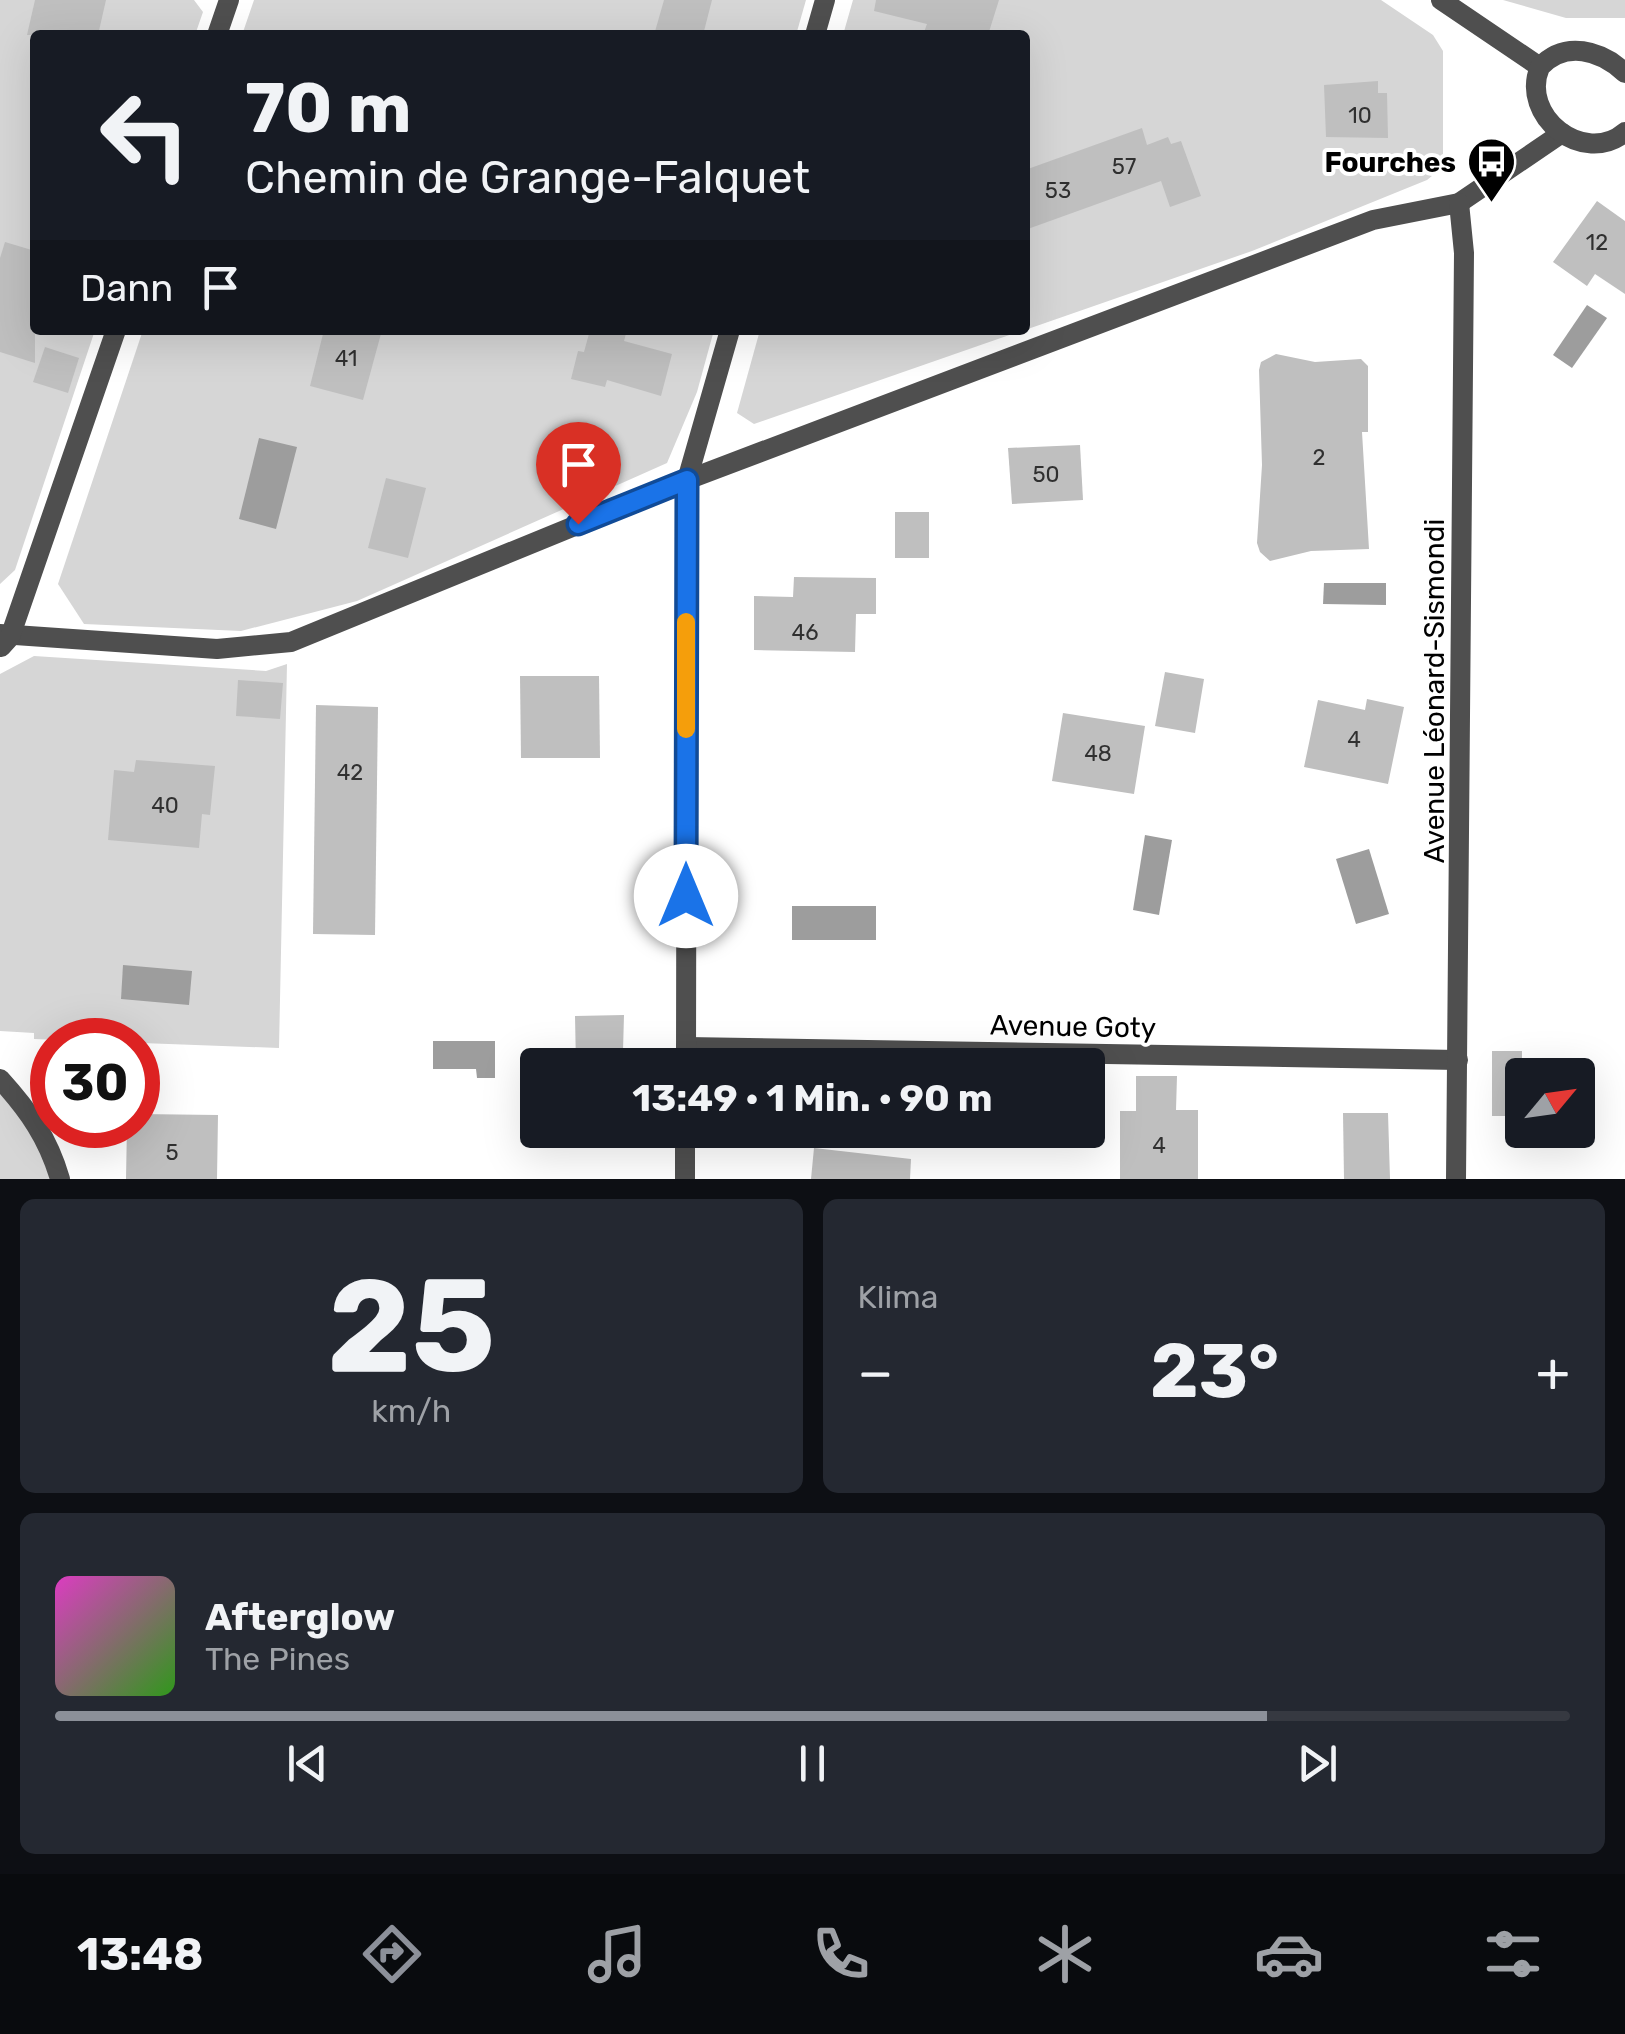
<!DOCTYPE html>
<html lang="de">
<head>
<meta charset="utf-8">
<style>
  body { margin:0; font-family:Rubik,sans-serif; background:#242831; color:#f1f3f6; height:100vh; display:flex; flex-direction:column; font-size:38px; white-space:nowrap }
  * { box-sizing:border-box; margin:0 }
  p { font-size:32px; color:#9ea1a6 }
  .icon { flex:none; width:55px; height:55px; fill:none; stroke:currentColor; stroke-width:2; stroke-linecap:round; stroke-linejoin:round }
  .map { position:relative; height:1179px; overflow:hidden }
  .panel { display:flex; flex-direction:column; gap:20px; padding:20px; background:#0d0f14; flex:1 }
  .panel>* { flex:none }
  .banner { position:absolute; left:30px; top:30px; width:1000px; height:305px; border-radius:10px; box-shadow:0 10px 40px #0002; background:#171b24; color:#f1f3f6; overflow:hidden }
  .needle { width:65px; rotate:61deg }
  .controls { position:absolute; left:1505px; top:1058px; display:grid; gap:20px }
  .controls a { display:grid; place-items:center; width:90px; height:90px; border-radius:10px; background:#171b24; box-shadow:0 10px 40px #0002; font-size:50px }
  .speed { position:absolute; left:30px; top:1018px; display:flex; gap:20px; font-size:50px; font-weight:700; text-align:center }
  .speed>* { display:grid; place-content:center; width:130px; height:130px; border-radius:50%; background:#171b24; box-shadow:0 10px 40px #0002; line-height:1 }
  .speed .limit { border:15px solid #d22; background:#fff; color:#111 }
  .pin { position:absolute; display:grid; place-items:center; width:85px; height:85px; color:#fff; margin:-102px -42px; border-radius:50% 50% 50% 0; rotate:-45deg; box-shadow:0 0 10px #0007 }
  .pin .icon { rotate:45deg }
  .me { position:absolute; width:110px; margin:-55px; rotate:0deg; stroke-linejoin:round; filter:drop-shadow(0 0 8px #0008) }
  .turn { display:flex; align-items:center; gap:35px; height:210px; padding:0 50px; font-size:45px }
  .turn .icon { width:130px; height:130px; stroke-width:2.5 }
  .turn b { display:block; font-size:70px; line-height:85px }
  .then { display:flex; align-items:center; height:95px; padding:0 50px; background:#0003; gap:20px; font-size:38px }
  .big { font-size:75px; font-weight:700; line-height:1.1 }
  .panel .widget { flex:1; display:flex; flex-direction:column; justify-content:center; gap:15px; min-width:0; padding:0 35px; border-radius:15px; background:#242831 }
  .panel .dial { align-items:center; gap:0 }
  .dial b { font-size:130px; line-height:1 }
  .song { display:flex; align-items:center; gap:30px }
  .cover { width:120px; height:120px; border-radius:15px; background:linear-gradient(135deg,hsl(310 70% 55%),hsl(110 70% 35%)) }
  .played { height:10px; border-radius:5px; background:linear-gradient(90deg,#8c9099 80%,#363941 80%) }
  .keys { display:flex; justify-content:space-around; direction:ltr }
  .heat { display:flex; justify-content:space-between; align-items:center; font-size:55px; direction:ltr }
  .panel .tiles { flex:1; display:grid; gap:20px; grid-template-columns:1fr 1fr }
  .widget:last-child { grid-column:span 2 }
  .trip { position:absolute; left:520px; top:1048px; width:585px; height:100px; border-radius:10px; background:#171b24; box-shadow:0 10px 40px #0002; font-weight:700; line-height:100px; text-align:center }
  .dock { display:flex; height:160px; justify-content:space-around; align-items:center; background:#090b0e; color:#9ea1a6 }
  .dock .icon { width:70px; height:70px }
  .dock .current { color:#8c9099 }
  .dock b { font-size:45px; color:#f1f3f6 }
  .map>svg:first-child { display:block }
  .green { fill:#d6d6d6 }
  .water { fill:#9d9d9d }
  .building { fill:#bfbfbf }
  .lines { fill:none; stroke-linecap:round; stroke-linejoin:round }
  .service { stroke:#4f4f4f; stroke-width:20 }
  .minor { stroke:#4f4f4f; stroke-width:20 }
  .tertiary { stroke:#4f4f4f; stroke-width:20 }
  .route-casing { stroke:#114b97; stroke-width:25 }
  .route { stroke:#1a73e8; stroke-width:18 }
  .slow { stroke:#f59e0b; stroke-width:18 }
  .labels { text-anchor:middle; stroke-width:8; stroke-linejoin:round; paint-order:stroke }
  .number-label { font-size:22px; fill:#303030 }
  .poi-label { font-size:28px; font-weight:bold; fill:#000; stroke:#fff; text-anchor:end }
  .street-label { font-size:28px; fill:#000; stroke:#fff }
</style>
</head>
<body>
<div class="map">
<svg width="1625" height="1179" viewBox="0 0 1625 1179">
  <rect width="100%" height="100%" fill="#fff"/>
  <!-- green -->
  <g class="green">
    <path d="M0,0h194l9,12 -8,23h-160v295h60l-80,240 -15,14z"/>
    <path d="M254,0h552l-10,35h-554z"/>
    <path d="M853,0h528l52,35 10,16v106l-5,14 -11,9 -175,71 -227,79v-295h-182z"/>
    <path d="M1503,0h122v18h-59z"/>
    <path d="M143,330h571l-17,62 -30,71 -310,138 -116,30 -157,-7 -26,-40z"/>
    <path d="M760,330h264l-270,94 -17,-11z"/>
    <path d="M34,656l232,15 21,-7 -8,384 -245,-9v-6l-34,-2v-357z"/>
    <path d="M0,1090l34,41 16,48h-50z"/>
  </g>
  <!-- water -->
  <g class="water">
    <path d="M1587,305l20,13 -35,50 -19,-13z"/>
    <path d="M259,438l38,9 -21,82 -37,-10z"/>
    <path d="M1324,583h62v22l-63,-1z"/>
    <path d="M1145,835l27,5 -13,75 -26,-5z"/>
    <path d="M1369,849l20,65 -33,10 -20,-65z"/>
    <rect x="792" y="906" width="84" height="34"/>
    <path d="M123,965l69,6 -3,34 -68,-6z"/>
    <path d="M433,1041h62v37h-18l-1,-9h-43z"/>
  </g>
  <!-- building -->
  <g class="building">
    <path d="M35,0h71l-8,35h-71z"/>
    <path d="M664,0h48l-9,35h-49z"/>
    <path d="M876,0h123l-11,35h-65l4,-11 -53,-13z"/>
    <path d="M1378,81v12h9l1,45 -62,-1 -2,-52z"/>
    <path d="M1142,128l5,17 21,-8 3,7 10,-3 20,55 -31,11 -9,-26 -136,49v-60z"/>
    <path d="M1597,201l28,20v73l-30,-20 -8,12 -34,-24z"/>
    <path d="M5,242l30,9v112l-35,-11v-94z"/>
    <path d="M324,330h58l-19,70 -53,-14z"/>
    <path d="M590,330h37l-3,11 48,13 -11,42 -54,-16 -2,7 -34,-8 7,-28 6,1z"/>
    <path d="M45,347l34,11 -11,35 -35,-11z"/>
    <path d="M1276,354l39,8 46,-3 7,7v66h-6l7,117 -58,2 -41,10 -10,-9 -3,-9 5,-78 -3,-95 2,-8z"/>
    <path d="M1080,445l3,55 -71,4 -4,-56z"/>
    <path d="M386,478l40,10 -18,70 -40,-10z"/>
    <rect x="895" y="512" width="34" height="46"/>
    <path d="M794,577l82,1v36h-20l-1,38 -101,-2v-54l39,1z"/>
    <path d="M1165,672l39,7 -9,54 -40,-7z"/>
    <path d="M520,676h79l1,82h-79z"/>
    <path d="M238,680l45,3 -3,36 -44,-3z"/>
    <path d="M1367,699l37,8 -16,77 -84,-17 14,-67 47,10z"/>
    <path d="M316,705l62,2 -3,228 -62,-1z"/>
    <path d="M1063,713l82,13 -11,68 -82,-13z"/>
    <path d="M136,760l79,6 -5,49 -8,-1 -3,34 -91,-8 6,-70 20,2z"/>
    <path d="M624,1015l-1,36h-13v14h-34l-1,-49z"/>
    <rect x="1492" y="1051" width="30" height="65"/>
    <path d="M1136,1076h41l-1,34h22v69h-78v-68h16z"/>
    <path d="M1343,1113h45l2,66h-46z"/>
    <path d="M138,1114l80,1 -1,64h-91l1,-54h11z"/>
    <path d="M814,1148l97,11 -1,20h-99z"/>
  </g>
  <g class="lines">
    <!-- service -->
    <path class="service" d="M0,1079c29,32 48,59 60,100"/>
    <!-- minor -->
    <g class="minor">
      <path d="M217,35l12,-35"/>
      <path d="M815,35l10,-35"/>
      <path d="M0,634l217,15 74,-7 396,-162 686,-260 86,-17 103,-70"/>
      <path d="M1,647l9,-10 106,-307"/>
      <path d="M686,1047l772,13"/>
      <path d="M686,1065l1,-585 43,-150"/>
      <path d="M685,1179v-49"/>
      <path d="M1456,1179l8,-926 -5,-50"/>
    </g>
    <!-- tertiary -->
    <g class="tertiary">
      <path d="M1441,0l99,67"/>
      <path d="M1625,73c-24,-23 -60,-33 -85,-6 -21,49 44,100 85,65"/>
    </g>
  </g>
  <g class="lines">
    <defs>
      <path id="route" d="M578,524l109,-44 -1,416"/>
    </defs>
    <!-- route casing -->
    <use href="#route" class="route-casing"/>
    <!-- route -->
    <use href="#route" class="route"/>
    <!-- slow -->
    <path class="slow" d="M686,622v107"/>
  </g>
  <!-- icons -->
  <defs>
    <symbol id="bus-pin" viewBox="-11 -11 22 30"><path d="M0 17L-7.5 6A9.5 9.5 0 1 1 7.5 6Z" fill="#000" stroke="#fff"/><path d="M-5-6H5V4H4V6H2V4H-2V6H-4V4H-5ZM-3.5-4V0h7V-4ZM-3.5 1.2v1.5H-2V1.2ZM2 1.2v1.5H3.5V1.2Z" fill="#fff"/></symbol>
  </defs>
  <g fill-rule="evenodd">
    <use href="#bus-pin" x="1464" y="134" width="55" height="75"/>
  </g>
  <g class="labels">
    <!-- number labels -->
    <g class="number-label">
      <text x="1360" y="123">10</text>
      <text x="1124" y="174">57</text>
      <text x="1058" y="198">53</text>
      <text x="1597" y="250">12</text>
      <text x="346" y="366">41</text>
      <text x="1319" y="465">2</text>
      <text x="1046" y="482">50</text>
      <text x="805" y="640">46</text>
      <text x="1354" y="747">4</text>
      <text x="1098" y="761">48</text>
      <text x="350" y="780">42</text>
      <text x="165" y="813">40</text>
      <text x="1159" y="1153">4</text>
      <text x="172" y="1160">5</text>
    </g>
    <!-- poi labels -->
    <g class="poi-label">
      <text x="1456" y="172">Fourches</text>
    </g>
    <!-- street labels -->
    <g class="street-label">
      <text transform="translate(1434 691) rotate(-90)" y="10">Avenue Léonard-Sismondi</text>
      <text transform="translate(1073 1026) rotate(1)" y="10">Avenue Goty</text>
    </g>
  </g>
</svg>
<div class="controls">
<a><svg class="needle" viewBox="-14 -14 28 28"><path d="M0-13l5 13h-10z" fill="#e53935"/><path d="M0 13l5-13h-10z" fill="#9ea1a6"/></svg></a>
</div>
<div class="speed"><div class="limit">30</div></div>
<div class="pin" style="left:578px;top:524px;background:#d93025"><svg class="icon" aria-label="arrive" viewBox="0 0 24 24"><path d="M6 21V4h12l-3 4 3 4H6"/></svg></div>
<svg class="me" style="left:686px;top:896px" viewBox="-20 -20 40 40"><circle r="19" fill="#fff"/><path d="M0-13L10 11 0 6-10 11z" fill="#1a73e8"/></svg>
<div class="trip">13:49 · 1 Min. · 90 m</div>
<div class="banner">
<div class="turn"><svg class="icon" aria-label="left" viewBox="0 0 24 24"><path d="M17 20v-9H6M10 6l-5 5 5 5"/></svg><div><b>70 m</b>Chemin de Grange-Falquet</div></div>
<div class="then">Dann<svg class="icon" aria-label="arrive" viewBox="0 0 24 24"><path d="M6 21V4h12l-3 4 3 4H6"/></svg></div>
</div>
</div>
<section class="panel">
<div class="tiles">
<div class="widget dial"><b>25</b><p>km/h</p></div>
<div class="widget"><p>Klima</p>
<div class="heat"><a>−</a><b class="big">23°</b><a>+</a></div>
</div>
<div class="widget">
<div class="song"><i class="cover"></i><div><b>Afterglow</b><p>The Pines</p></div></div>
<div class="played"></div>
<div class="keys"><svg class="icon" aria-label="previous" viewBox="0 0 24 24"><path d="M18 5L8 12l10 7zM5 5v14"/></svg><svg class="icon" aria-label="pause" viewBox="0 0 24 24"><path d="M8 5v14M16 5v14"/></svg><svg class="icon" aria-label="next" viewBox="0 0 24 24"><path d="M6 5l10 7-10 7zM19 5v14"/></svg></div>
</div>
</div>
</section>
<nav class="dock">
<b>13:48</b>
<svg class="icon current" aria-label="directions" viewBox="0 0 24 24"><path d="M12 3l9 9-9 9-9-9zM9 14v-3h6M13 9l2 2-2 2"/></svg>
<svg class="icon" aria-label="music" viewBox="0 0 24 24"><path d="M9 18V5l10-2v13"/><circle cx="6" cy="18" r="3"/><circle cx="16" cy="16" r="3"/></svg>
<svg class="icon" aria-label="phone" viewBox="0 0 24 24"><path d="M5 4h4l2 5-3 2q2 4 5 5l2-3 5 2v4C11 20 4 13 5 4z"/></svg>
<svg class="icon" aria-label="climate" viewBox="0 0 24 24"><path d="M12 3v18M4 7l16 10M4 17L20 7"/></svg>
<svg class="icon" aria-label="car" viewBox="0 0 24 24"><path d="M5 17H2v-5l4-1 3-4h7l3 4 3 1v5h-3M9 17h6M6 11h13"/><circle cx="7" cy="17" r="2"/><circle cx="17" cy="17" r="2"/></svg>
<svg class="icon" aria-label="filters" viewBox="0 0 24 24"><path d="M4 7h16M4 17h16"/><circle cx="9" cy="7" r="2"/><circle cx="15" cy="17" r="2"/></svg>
</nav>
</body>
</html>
